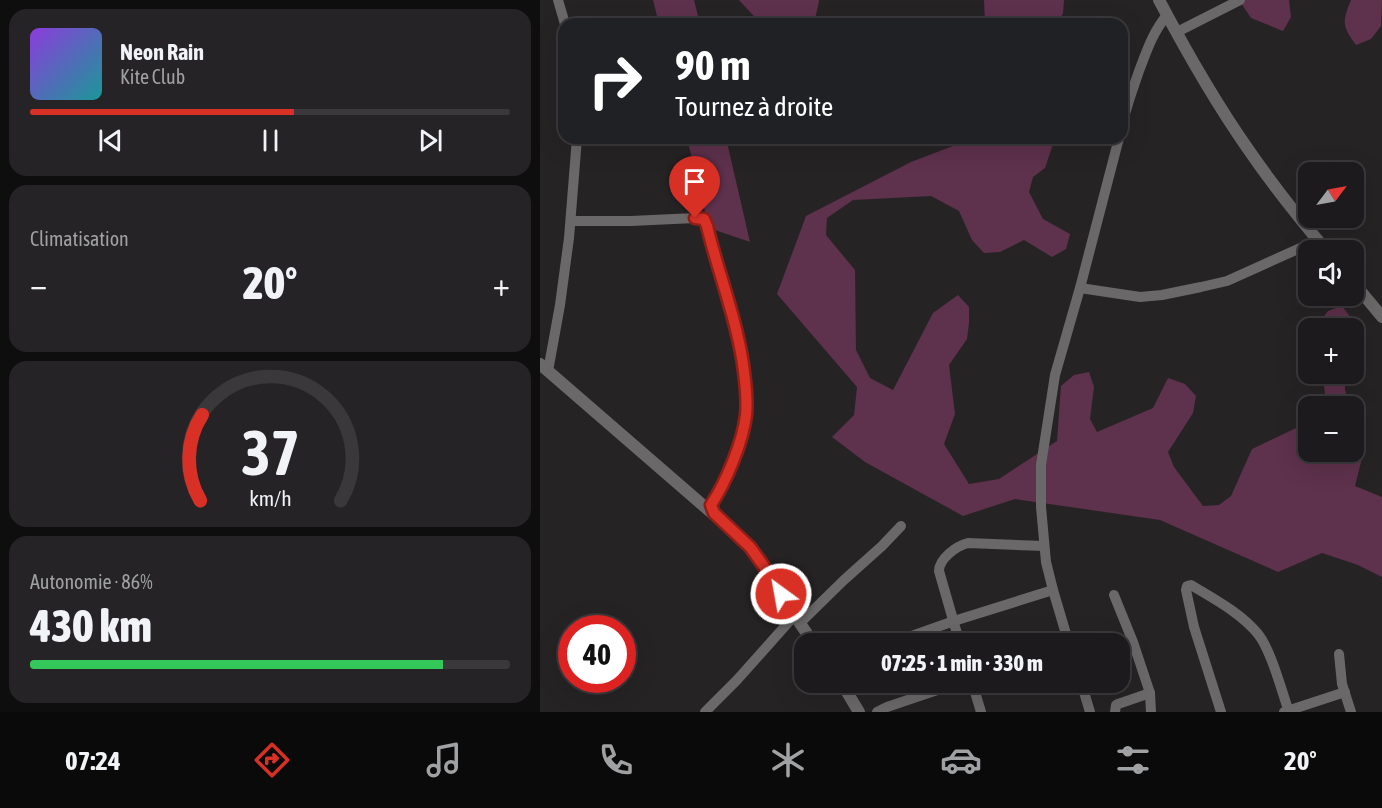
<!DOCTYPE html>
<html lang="fr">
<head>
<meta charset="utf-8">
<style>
  body { margin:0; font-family:"Asap Condensed",sans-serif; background:#252325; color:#f1f3f6; height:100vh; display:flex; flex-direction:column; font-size:22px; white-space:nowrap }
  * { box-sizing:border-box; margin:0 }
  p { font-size:20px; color:#a0a1a3 }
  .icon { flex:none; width:33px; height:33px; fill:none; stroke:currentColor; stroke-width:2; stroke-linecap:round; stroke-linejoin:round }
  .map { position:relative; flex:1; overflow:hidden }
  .details { display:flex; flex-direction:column; gap:9px; padding:9px; background:#0f0e0f; width:540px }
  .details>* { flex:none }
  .top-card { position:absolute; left:18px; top:18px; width:570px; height:126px; border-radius:18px; box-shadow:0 6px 24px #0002,0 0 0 2px #3a383b; background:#202124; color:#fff; overflow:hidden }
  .needle { width:39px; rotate:58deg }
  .fabs { position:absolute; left:758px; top:162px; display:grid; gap:12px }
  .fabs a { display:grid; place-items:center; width:66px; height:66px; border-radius:12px; background:#1c1a1c; box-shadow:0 6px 24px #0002,0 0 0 2px #3a383b; font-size:30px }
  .speed { position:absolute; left:18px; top:615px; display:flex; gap:12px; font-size:30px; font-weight:700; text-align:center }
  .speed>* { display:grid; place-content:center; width:78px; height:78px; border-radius:50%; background:#1c1a1c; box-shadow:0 6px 24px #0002,0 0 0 2px #3a383b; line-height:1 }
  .speed .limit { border:9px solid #d22; background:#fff; color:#111 }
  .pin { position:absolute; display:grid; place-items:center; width:51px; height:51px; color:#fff; margin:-62px -26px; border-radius:50% 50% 50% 0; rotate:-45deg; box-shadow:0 0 6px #0007 }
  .pin .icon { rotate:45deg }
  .me { position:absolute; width:66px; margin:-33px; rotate:328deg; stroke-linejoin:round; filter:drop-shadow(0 0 4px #0008) }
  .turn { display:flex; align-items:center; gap:21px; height:126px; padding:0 18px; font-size:27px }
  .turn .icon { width:78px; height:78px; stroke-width:2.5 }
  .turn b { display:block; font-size:42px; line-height:51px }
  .big { font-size:45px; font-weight:800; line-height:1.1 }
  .details .tile { flex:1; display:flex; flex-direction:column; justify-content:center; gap:9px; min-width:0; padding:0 21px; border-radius:18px; background:#252325 }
  .details .dial { align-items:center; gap:0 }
  .dial svg { height:156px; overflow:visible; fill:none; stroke:#3a383b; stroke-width:7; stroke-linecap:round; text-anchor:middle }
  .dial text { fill:#f1f3f6; stroke:none }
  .song { display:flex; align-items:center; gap:18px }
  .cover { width:72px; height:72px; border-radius:9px; background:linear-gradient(135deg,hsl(270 70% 55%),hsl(180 70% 35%)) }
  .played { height:6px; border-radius:3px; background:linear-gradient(90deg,#d93025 55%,#3a383b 55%) }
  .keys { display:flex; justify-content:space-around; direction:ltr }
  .heat { display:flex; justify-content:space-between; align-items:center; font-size:33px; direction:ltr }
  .charge { height:9px; border-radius:4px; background:linear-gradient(90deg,#34c759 86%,#3a383b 0) }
  .trip { position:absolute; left:254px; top:633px; width:336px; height:60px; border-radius:18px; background:#1c1a1c; box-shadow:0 6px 24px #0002,0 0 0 2px #3a383b; font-weight:800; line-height:60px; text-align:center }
  .dock { display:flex; height:96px; justify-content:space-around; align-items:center; background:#0b0a0b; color:#a0a1a3 }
  .dock .icon { width:42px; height:42px }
  .dock .on { color:#d93025 }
  .dock b { font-size:27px; color:#f1f3f6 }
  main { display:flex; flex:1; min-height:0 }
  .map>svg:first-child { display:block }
  .green { fill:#5e314c }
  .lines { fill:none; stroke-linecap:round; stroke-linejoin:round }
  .minor { stroke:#6a6869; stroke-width:10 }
  .tertiary { stroke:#6a6869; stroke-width:12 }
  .route-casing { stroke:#8d1f18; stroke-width:15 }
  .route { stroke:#d93025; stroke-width:10 }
</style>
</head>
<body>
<main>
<section class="details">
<div class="tile">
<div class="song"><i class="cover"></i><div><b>Neon Rain</b><p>Kite Club</p></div></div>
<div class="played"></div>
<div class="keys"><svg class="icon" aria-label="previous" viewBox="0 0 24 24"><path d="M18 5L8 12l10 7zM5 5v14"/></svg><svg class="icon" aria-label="pause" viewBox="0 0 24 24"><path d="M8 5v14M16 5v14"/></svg><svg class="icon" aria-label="next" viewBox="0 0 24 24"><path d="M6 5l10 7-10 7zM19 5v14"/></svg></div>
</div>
<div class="tile"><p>Climatisation</p>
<div class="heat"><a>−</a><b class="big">20°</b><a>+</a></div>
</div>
<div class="tile dial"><svg viewBox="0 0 100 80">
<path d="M14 69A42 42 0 1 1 86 69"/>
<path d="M14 69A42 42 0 0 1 15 25" stroke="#d93025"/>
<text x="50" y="56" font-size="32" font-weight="700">37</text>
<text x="50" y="72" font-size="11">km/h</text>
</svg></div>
<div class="tile"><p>Autonomie · 86%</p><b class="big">430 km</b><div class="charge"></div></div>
</section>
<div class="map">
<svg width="842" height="712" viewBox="0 0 842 712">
  <rect width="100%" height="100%" fill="#262325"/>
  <!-- green -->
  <g class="green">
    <path d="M113,0h41l6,24h-41z"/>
    <path d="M199,0h80v1l-4,18 -12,5h-42z"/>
    <path d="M444,0h80l-1,13 -5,11h-73z"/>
    <path d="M699,0h50l2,17 -8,14 -32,-13z"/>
    <path d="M811,0h31l-1,26 -10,13 -15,6c-14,-19 -14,-23 -5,-45z"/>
    <path d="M147,138h39l24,104 -41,-14z"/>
    <path d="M434,138h81l-10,30 -12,9 -4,15 14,27 27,15 -4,15 -14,8 -28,-17 -24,12 -16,1 -12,-13 -13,-29 -28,-15 -78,4 -26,18 -1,17 29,35 1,80 14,28 23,12 40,-77 25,-18 11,12v16l-2,16 -18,26 6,49 -11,30 25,40 30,-5 58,-38 4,-55 13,-11 15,-3 5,15 -4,32 7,13 56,-24 15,-30 17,6 11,12 -3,17 -25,39 6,15 29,39 16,-1 12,-9 21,-47 44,-21 12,-3v27h45v-34l10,36 -8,32 27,11v80l-24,-12 -36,-12 -44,19 -118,-52 -145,-21 -52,17 -98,-54 -33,-25 22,-22 3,-28 -80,-93 29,-78 105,-54z"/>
    <path d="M802,306l18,24 -5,33 -2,2v-37h-34l-1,-4 10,-13z"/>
    <path d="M783,374h22v16l5,16h-24z"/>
  </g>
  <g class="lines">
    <!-- minor -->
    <g class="minor">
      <path d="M18,0l7,24"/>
      <path d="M637,32l63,-32"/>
      <path d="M582,126c4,-19 11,-37 17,-55 8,-21 14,-39 28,-56"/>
      <path d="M31,221h60l64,-3 9,1 1,2c5,15 8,30 12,45 14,46 34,100 29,149 -3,27 -20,67 -35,90l3,8"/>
      <path d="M540,288l60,9 22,-2 39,-8 26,-6 91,-41"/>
      <path d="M8,371l12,-66 9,-67 8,-100"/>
      <path d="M574,595l19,47 17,51 1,19"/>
      <path d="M260,623l44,-43 38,-34 19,-20"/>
      <path d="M349,644l65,-23 99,-31"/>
      <path d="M420,644l-21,-73c0,-12 17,-25 29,-28l76,3"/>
      <path d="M529,644l-16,-54 -7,-28 -5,-55v-42l14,-90 25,-87 39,-150"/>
      <path d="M799,654l3,30 9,28"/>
      <path d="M432,682l9,30"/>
      <path d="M541,682l9,30"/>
      <path d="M165,712l32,-32 58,-65"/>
      <path d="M337,712l10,-5 74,-25"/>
      <path d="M575,712l1,-7 2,-1 32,-11"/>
      <path d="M681,712l-27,-85 -8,-37 1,-4 4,-1c23,14 50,28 67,49 13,16 24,58 31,78"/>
      <path d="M744,712l61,-20"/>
    </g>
    <!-- tertiary -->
    <g class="tertiary">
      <path d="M619,0c27,51 56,102 89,149 24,35 51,69 78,101"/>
      <path d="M813,282l29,35"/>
      <path d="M0,364l203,176 20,25 26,42 25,37"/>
      <path d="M301,682l18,30"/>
    </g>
  </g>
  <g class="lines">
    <defs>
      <path id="route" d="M155,218l9,1 3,7c11,46 29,91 36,138 2,17 5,34 3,51 -3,27 -20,67 -35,90l3,8 36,34 13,18 18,29"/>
    </defs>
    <!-- route casing -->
    <use href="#route" class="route-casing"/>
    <!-- route -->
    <use href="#route" class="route"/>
  </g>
</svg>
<div class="fabs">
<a><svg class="needle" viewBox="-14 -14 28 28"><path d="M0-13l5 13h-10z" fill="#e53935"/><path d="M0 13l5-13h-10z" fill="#a0a1a3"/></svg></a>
<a><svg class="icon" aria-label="sound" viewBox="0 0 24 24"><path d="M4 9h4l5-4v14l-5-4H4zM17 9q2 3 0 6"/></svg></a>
<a>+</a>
<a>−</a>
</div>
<div class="speed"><div class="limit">40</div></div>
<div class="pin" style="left:155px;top:218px;background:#d93025"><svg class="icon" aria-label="arrive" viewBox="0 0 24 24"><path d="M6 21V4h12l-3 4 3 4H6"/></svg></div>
<svg class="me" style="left:241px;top:594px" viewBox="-20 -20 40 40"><circle r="17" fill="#d93025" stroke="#fff" stroke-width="3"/><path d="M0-11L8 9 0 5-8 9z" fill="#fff"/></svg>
<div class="trip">07:25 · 1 min · 330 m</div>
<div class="top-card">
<div class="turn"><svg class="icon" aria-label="right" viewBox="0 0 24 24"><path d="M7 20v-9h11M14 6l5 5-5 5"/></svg><div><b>90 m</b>Tournez à droite</div></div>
</div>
</div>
</main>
<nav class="dock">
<b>07:24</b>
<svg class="icon on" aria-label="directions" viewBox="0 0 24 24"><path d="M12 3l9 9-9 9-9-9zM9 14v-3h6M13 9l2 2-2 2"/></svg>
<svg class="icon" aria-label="music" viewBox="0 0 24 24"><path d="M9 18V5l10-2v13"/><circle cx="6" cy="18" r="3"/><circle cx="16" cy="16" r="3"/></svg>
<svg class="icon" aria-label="phone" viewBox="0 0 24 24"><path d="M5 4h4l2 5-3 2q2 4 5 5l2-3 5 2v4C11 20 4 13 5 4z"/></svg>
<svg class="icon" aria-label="climate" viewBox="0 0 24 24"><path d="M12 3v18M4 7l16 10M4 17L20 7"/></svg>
<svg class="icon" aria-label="car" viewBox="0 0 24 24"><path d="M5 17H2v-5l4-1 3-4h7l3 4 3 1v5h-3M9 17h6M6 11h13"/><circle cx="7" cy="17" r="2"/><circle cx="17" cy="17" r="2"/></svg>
<svg class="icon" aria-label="filters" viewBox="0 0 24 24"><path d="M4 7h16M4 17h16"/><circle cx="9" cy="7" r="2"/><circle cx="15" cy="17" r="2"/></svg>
<b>20°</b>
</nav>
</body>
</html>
